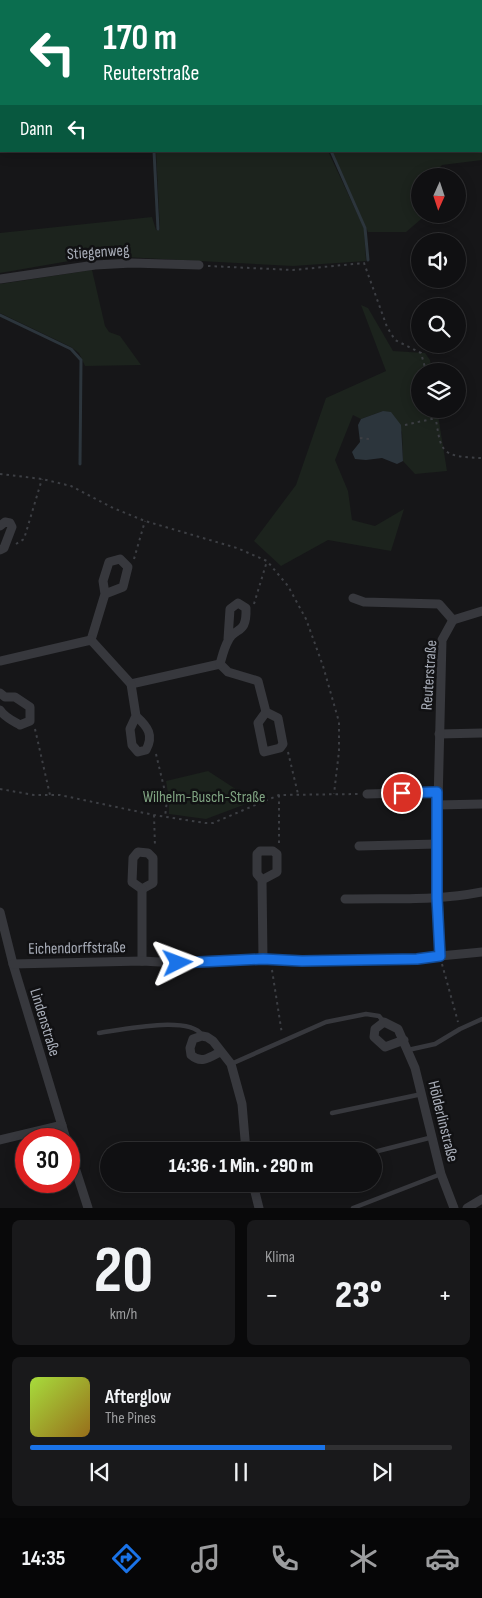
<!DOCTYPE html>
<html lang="de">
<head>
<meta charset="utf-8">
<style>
  body { margin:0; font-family:"Sofia Sans Condensed",sans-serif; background:#19191b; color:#f1f3f6; height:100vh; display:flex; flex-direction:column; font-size:19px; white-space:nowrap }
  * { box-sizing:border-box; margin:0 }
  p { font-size:16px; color:#9c9d9f }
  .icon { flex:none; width:28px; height:28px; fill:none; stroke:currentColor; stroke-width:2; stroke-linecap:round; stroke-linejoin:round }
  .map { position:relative; height:1208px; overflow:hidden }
  .details { display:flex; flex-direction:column; gap:12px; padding:12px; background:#09090a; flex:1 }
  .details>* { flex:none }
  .hud { position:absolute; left:0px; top:0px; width:482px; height:152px; box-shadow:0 2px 12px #0003,0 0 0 1px #303032; background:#0b6e4f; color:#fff; overflow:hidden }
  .needle { width:32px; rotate:183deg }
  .fabs { position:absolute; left:411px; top:168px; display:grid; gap:10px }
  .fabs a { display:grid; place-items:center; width:55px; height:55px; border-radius:50%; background:#101012; box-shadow:0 2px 12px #0003,0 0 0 1px #303032; font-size:25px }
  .speed { position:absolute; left:15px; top:1128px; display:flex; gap:10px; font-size:25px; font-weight:700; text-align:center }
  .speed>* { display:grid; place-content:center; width:65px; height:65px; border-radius:50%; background:#101012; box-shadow:0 2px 12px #0003,0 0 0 1px #303032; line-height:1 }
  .speed .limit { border:8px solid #d22; background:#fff; color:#111 }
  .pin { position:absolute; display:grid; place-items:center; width:42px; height:42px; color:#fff; margin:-21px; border:2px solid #fff; border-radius:50%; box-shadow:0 1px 5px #0007 }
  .me { position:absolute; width:55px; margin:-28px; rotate:87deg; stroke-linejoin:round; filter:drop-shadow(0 0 4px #0008) }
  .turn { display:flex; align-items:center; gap:18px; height:105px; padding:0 20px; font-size:22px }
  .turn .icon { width:65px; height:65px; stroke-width:2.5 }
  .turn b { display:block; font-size:35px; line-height:42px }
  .then { display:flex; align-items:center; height:48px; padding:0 20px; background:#0003; gap:10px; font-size:19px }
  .big { font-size:38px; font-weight:800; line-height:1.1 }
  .details .card { flex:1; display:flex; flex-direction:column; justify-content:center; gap:8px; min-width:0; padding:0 18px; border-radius:8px; background:#19191b }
  .details .dial { align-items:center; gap:0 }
  .dial b { font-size:65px; line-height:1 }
  .song { display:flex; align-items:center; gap:15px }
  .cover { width:60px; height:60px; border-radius:8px; background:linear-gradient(135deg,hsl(80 70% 55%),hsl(40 70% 35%)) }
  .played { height:5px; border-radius:2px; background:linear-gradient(90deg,#1a73e8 70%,#303032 70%) }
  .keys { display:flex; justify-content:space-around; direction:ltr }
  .heat { display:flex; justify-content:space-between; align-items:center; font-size:28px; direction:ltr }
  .details .tiles { flex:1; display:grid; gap:12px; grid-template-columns:1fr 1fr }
  .card:last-child { grid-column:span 2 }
  .trip { position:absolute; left:100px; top:1142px; width:282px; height:50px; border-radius:25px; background:#101012; box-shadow:0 2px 12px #0003,0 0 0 1px #303032; font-weight:800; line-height:50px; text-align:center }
  .menu { display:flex; height:80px; justify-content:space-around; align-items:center; background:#060607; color:#9c9d9f }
  .menu .icon { width:35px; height:35px }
  .menu .current { color:#1a73e8 }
  .menu b { font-size:22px; color:#f1f3f6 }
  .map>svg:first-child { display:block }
  .green { fill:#1c231d }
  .water { fill:#2c353c }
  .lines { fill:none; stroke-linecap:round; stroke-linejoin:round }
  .stream { stroke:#2c353c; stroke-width:3 }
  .path { stroke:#3d3f44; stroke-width:2; stroke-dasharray:2.5 4; stroke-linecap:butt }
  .service { stroke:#37383d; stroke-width:4.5 }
  .minor { stroke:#37383d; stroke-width:9 }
  .route-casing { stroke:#114b97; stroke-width:12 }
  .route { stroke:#1a73e8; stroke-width:9 }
  .labels { text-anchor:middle; stroke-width:5; stroke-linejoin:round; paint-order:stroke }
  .street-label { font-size:16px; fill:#a8adb8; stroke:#111113 }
  .park-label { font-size:16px; fill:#7fa381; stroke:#111113 }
</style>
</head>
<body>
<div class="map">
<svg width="482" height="1208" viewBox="0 0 482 1208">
  <rect width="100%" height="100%" fill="#161618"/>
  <!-- green -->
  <g class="green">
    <path d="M392,0h90v73l-1,-72h-91z"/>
    <path d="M481,83l1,77 -40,5 -10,11h-12v38h7l-21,18h-38l-37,-81h150z"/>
    <path d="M156,151h172l36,77 2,33 -73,5 -169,-9 -49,3 -75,13v-40l152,-16 4,13h4z"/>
    <path d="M92,270l13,56 4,6 11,4 21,29 -56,1 -6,-13 -8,-6 -71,-34v-29z"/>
    <path d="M361,305l7,3 25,43 32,2 5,7 2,11h-12v38h17l10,62 -32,3 -12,-13 -1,-29 -19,-21 -22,8 -8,-4 -18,45 13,31 4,29 23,6 29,-17 -13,42 -63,-11 -47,26 -27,-25 42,-56 30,-87 60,-27z"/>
    <path d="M208,771l46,30 -48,18 -37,-5v-15l-3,-18z"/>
  </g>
  <!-- water -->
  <path class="water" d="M383,411l8,1 10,13 2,36 -6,3 -15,-6 -16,2 -11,-1 -3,-7 8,-10 -2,-17 3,-6z"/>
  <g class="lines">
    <!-- stream -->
    <g class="stream">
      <path d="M445,0l3,1"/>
      <path d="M385,1l2,-1"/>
      <path d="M0,31l1,1"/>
      <path d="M481,77l1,2"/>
      <path d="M0,148l1,-8"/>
      <path d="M154,151l4,78"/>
      <path d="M331,151l34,77 3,32"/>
      <path d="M0,315l71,34 10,11 -1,104"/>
    </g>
    <!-- path -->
    <g class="path">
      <path d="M208,266l85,4 71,-7 23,64 8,13 26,13 5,18"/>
      <path d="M434,409c8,40 1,48 48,49"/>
      <path d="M405,425l31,-7"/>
      <path d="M360,438l9,1"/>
      <path d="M0,474l42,5 29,7 42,22 32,13 92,27 30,13 21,25 18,33 17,47 16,56v29l-5,43"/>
      <path d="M16,544l8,-5 18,-60"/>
      <path d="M134,559l11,-38"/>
      <path d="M254,604l13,-43"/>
      <path d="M35,729l15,66"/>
      <path d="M288,752l10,42"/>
      <path d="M156,754l11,46 -2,17"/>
      <path d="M0,789l34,6h26l94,20 51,8h8l66,-28 80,-1"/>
      <path d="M279,795v48"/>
      <path d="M154,815l1,32"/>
      <path d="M442,964l16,58"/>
      <path d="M272,970l10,64"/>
    </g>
    <!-- service -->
    <g class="service">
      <path d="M99,1033c21,-3 90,-18 103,2"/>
      <path d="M408,1050l27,-6 25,-15 22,-10"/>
      <path d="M231,1064l95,-42 40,-8 13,2 5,6"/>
      <path d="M332,1113l90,-19"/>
      <path d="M374,1152l59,-15"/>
      <path d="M353,1208l88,-34"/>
    </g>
    <!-- minor -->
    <g class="minor">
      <path d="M0,279l95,-14 37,-2 67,2"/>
      <path d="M0,526l5,-4 5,1 2,4 -8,21 -4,2"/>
      <path d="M353,598l11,4 75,2 14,16 29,-9"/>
      <path d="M91,640l14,-46 -2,-13 6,-19 11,-3 8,8 -5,20 -18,7"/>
      <path d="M0,661l91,-21 40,44 89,-20 8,8 30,9 8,31 12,6 5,26 -3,4 -16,4 -6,-29 8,-11"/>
      <path d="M220,664c2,-7 4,-16 8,-23 7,-15 19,-5 18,-33l-8,-5 -8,6 -2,30"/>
      <path d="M131,684l5,32 -6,13 2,16 6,7 8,-2c8,-15 2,-23 -10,-34"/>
      <path d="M0,693l5,4h10l15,10v14l-10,4c-7,-4 -16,-8 -20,-15"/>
      <path d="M439,734l43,-1"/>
      <path d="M367,794l70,-2"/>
      <path d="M437,805l45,-1"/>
      <path d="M359,846l78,-2"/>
      <path d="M138,852l10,1 5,5v25l-11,6 -10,-7 1,-24z"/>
      <path d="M262,880l15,-8v-18l-4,-3h-13l-3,3v20l5,6 1,79"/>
      <path d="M345,899c46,-1 92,2 137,-7"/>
      <path d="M0,912l13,52 53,175"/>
      <path d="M440,956l-3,-112 5,-204 11,-20"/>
      <path d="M142,961v-72"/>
      <path d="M13,964l129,-3 35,2 86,-4 39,2 115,-2 23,-3 42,-4"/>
      <path d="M404,1040l-19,7 -11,-10 1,-8 9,-7 14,7 17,39 26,106 13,34"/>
      <path d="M220,1052c-11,6 -19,12 -29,3l-1,-7 3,-9 9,-3 5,1 6,4 18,23 11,40 4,47"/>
      <path d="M0,1140l62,-15"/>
      <path d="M69,1149l19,59"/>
      <path d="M253,1184l6,24"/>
      <path d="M467,1208l15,-9"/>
    </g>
  </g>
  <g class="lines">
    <defs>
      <path id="route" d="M178,963l85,-4 39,2 115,-2 23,-3 -3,-58v-106l-35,1"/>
    </defs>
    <!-- route casing -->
    <use href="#route" class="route-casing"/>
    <!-- route -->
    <use href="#route" class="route"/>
  </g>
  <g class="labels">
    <!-- street labels -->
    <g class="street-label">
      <text transform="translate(98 251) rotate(-4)" y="6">Stiegenweg</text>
      <text transform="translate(428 675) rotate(-86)" y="6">Reuterstraße</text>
      <text transform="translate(77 947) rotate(-1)" y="6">Eichendorffstraße</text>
      <text transform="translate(46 1022) rotate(73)" y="6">Lindenstraße</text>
      <text transform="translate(444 1121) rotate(76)" y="6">Hölderlinstraße</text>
    </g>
    <!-- park labels -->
    <g class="park-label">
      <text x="204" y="802">Wilhelm-Busch-Straße</text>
    </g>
  </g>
</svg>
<div class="fabs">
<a><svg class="needle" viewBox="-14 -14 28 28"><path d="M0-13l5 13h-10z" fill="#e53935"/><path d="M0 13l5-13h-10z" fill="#9c9d9f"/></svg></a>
<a><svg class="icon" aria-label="sound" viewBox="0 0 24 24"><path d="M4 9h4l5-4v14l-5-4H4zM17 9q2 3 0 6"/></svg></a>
<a><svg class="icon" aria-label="search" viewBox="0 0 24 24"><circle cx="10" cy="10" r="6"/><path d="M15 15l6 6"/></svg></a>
<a><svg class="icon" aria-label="layers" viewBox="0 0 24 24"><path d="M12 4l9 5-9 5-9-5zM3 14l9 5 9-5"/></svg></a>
</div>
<div class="speed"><div class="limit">30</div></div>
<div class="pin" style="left:402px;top:793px;background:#d93025"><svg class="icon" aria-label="arrive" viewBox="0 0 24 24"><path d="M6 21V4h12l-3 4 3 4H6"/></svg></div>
<svg class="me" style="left:178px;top:963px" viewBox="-20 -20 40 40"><path d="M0-17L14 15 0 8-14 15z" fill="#1a73e8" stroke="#fff" stroke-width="4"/></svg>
<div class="trip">14:36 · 1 Min. · 290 m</div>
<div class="hud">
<div class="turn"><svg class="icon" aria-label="left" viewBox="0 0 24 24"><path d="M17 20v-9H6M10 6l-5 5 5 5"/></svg><div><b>170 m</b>Reuterstraße</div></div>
<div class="then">Dann<svg class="icon" aria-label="left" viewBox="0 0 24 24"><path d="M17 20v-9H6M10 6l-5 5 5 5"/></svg></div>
</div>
</div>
<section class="details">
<div class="tiles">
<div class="card dial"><b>20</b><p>km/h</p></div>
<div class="card"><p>Klima</p>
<div class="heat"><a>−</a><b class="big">23°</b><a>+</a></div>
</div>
<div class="card">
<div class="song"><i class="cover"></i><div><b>Afterglow</b><p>The Pines</p></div></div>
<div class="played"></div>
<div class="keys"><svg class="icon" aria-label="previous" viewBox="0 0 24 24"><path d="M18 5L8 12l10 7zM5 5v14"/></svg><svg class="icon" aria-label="pause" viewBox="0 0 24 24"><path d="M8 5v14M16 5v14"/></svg><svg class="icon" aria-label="next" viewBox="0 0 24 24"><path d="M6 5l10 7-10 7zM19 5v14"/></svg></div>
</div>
</div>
</section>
<nav class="menu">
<b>14:35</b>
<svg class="icon current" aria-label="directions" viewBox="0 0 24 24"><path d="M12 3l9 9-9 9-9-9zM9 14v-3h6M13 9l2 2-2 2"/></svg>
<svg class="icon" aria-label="music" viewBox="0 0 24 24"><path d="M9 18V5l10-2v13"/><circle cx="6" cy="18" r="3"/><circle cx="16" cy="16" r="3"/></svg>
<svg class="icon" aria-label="phone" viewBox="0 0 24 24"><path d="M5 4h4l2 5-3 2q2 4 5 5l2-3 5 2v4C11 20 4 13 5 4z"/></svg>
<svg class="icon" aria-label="climate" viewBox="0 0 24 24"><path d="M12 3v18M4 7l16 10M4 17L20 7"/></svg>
<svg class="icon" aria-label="car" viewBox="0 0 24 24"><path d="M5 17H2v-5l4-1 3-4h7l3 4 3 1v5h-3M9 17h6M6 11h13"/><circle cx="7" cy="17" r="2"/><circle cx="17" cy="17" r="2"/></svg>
</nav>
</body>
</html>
